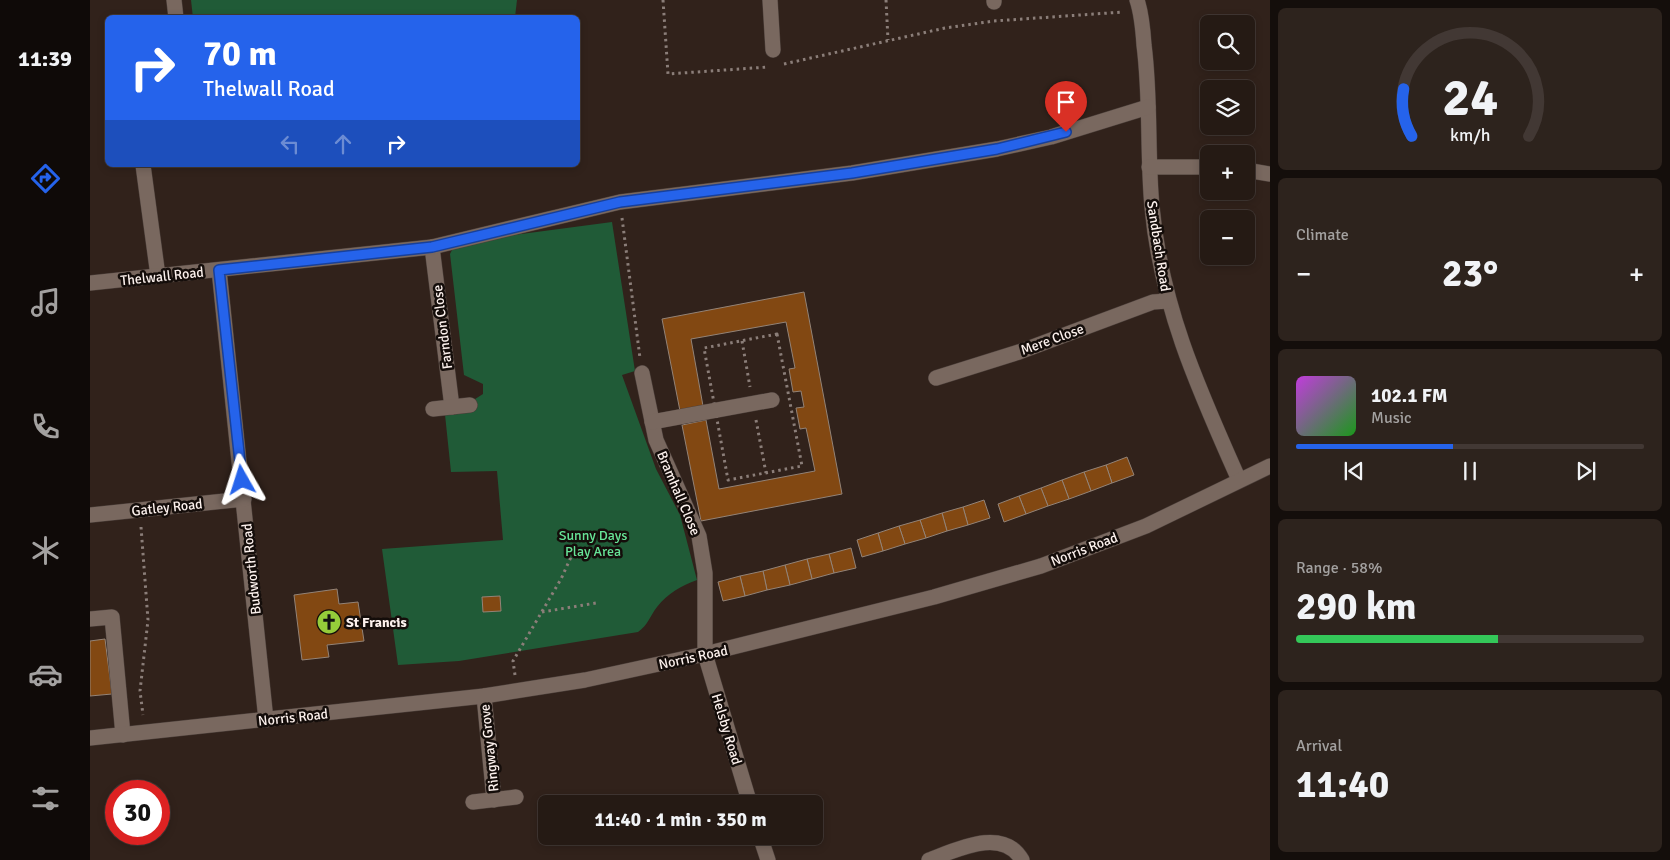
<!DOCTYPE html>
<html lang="en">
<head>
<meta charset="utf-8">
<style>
  body { margin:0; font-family:Signika,sans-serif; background:#2d231d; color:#f1f3f6; height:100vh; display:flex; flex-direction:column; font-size:19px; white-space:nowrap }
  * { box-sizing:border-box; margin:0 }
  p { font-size:16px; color:#a3a1a0 }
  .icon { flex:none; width:28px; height:28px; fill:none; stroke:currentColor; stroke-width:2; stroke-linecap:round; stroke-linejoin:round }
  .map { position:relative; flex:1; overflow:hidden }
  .sheet { display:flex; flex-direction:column; gap:8px; padding:8px; background:#140e0b; width:400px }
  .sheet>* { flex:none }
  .guide { position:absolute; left:15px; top:15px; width:475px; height:152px; border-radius:8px; box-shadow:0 2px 8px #0003,0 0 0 1px #423834; background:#2563eb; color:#fff; overflow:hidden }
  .buttons { position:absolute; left:1110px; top:15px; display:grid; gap:10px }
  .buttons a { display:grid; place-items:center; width:55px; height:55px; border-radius:8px; background:#251a14; box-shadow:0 2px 8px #0003,0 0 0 1px #423834; font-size:25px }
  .speed { position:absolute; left:15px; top:780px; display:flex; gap:10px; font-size:25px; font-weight:700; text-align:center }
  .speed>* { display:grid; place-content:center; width:65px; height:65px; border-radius:50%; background:#251a14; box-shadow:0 2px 8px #0003,0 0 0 1px #423834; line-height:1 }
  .speed .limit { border:8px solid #d22; background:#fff; color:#111 }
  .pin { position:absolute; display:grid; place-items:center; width:42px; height:42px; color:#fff; margin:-51px -21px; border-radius:50% 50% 50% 0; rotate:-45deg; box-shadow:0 0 5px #0007 }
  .pin .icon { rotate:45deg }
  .me { position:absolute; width:55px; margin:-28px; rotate:354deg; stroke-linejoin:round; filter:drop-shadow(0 0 4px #0008) }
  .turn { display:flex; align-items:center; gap:18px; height:105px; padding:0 15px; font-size:22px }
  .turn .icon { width:65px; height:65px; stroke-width:2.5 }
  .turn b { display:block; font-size:35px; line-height:42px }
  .lanes { display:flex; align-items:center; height:48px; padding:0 15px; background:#0003; justify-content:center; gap:25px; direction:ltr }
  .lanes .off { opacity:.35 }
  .big { font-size:38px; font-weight:700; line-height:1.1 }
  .sheet .tile { flex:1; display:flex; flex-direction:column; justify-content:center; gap:8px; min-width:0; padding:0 18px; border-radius:8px; background:#2d231d }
  .sheet .dial { align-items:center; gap:0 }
  .dial svg { height:130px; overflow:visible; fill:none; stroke:#423834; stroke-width:7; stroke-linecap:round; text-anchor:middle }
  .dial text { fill:#f1f3f6; stroke:none }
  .song { display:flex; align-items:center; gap:15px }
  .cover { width:60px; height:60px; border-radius:8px; background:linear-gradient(135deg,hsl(290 70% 55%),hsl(120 70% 35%)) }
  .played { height:5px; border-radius:2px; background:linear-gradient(90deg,#2563eb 45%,#423834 45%) }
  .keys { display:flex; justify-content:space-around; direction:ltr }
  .heat { display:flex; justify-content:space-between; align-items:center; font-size:28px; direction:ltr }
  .charge { height:8px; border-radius:4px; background:linear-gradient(90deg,#34c759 58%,#423834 0) }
  .trip { position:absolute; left:448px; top:795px; width:285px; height:50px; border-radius:8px; background:#251a14; box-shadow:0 2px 8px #0003,0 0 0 1px #423834; font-weight:700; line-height:50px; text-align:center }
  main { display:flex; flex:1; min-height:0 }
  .tabs { display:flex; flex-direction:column; width:90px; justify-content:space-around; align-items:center; background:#0f0a08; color:#a3a1a0 }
  .tabs .icon { width:35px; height:35px }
  .tabs .current { color:#2563eb }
  .tabs b { font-size:22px; color:#f1f3f6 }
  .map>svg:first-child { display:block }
  .green { fill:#205b37 }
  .building { fill:#824812; stroke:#938377 }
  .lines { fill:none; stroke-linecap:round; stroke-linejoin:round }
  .minor-casing { stroke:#4a3e39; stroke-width:16 }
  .path { stroke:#8b7e79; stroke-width:3; stroke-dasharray:2.5 4; stroke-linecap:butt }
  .minor { stroke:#79685f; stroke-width:15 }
  .route-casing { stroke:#184099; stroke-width:12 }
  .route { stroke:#2563eb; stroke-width:9 }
  .labels { text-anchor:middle; stroke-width:5; stroke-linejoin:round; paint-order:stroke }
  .street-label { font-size:14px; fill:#fcf1ed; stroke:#140d0a }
  .park-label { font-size:14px; fill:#67e497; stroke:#140d0a }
  .poi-label { font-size:14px; font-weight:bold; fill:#fcf1ed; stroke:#140d0a; text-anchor:start }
</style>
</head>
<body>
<main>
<nav class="tabs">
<b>11:39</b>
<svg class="icon current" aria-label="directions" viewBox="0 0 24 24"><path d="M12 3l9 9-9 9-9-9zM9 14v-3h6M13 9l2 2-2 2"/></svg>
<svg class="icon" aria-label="music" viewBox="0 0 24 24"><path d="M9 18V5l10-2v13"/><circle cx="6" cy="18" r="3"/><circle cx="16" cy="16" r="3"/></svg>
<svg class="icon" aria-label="phone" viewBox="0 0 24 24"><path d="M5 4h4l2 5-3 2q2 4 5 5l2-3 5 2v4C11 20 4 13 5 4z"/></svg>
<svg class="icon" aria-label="climate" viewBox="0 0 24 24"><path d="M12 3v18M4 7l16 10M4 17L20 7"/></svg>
<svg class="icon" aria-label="car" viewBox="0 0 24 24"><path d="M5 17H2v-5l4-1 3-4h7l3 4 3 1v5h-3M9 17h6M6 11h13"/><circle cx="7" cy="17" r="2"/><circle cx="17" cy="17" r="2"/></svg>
<svg class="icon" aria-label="filters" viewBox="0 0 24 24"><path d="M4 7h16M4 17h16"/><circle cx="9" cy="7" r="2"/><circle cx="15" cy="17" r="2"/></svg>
</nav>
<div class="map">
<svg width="1180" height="860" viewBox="0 0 1180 860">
  <rect width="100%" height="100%" fill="#31221b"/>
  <!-- green -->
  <g class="green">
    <path d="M101,0h326l-2,17 -322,1z"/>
    <path d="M522,222l23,149 -13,4 34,94 24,46 17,65c-16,6 -29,13 -40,27 -7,9 -9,18 -19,25l-179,29 -61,4 -16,-116 121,-9 -6,-69 -46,1 -7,-67 28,-4 11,-7v-10l-19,-9 -14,-121 4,-8 7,-4z"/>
  </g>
  <!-- building -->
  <g class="building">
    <path d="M714,292l38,202 -141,27 -19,-96 24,-5 13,69 96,-18 -9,-43 -6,1 -4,-21 8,-1 -3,-16 -8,1 -4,-23 6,-1 -9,-46 -95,17 12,67 -23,5 -18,-92z"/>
    <path d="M1037,457l7,18 -22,8 -6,-18z"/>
    <path d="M1016,465l6,18 -21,8 -7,-19z"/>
    <path d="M994,472l7,19 -22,8 -7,-19z"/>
    <path d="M972,480l7,19 -21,7 -7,-18z"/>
    <path d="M951,488l7,18 -22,8 -7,-18z"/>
    <path d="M929,496l7,18 -22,8 -6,-18z"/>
    <path d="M894,500l6,18 -22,7 -5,-18z"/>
    <path d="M873,507l5,18 -21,6 -5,-18z"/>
    <path d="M852,513l5,18 -21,7 -6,-18z"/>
    <path d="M830,520l6,18 -21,6 -6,-18z"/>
    <path d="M809,526l6,18 -22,7 -5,-18z"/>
    <path d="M788,533l5,18 -21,6 -5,-17z"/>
    <path d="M761,548l5,20 -22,5 -5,-19z"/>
    <path d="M739,554l5,19 -22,6 -5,-20z"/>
    <path d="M717,559l5,20 -22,6 -5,-20z"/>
    <path d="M695,565l5,20 -23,5 -4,-19z"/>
    <path d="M673,571l4,19 -22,6 -5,-20z"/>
    <path d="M650,576l5,20 -22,5 -5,-19z"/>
    <path d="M247,589l2,15 19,-2 6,39 -37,4 2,12 -27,3 -8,-65z"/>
    <path d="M410,596l1,15 -18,1 -1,-15z"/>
    <path d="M15,639l7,55 -22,2v-55z"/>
  </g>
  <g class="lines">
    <defs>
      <g id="minor">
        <path d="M84,0l2,18"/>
        <path d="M680,0l3,50"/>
        <path d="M904,0v2"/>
        <path d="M1047,0c5,15 6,30 7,45 7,54 3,108 8,162 9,100 47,183 87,273"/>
        <path d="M53,165l15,111"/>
        <path d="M1059,167h60"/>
        <path d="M1156,170l24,4"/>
        <path d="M342,247l20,160"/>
        <path d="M129,270l47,450"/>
        <path d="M0,283l342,-36 188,-45 232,-29 145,-24 54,-12 97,-30"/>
        <path d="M552,373l14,67 43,96 6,37v81l45,150"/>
        <path d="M846,378l83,-26 134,-50 15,-1"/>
        <path d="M343,409l37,-4"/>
        <path d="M562,422l120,-22"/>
        <path d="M0,515l154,-16"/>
        <path d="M0,619l22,-2 11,118"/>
        <path d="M394,696l10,104"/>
        <path d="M0,738l394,-42 101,-16 120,-26 229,-57 107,-31 105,-40 124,-60"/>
        <path d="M383,802l43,-5"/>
        <path d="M670,836l8,24"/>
        <path d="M839,860c27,-10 74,-34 93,0"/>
      </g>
    </defs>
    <!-- minor casing -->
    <use href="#minor" class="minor-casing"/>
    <!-- path -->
    <g class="path">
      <path d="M573,0l5,74 100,-7"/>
      <path d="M796,0l2,40"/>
      <path d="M694,64l161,-36 49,-7 129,-9"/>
      <path d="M532,218l18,140"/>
      <path d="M687,334l25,132 -74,14 -24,-132z"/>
      <path d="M652,341l8,46"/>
      <path d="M666,420l10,53"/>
      <path d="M51,527l7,93 -8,71 3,24"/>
      <path d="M452,612l54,-9"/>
      <path d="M425,675l-2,-14 48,-82 10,-22 -7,-27"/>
    </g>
    <!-- minor -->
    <use href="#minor" class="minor"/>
  </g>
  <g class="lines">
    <defs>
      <path id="route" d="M152,480l-23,-210 213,-23 188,-45 232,-29 145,-24 69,-17"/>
    </defs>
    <!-- route casing -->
    <use href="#route" class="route-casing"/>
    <!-- route -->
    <use href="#route" class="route"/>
  </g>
  <!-- icons -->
  <defs>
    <symbol id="church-disc" viewBox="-11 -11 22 22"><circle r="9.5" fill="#95cc3a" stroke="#140d0a"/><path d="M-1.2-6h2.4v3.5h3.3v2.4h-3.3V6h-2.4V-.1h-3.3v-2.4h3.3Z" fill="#111"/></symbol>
  </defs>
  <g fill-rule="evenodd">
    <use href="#church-disc" x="225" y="608" width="28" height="28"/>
  </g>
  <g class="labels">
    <!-- street labels -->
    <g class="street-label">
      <text transform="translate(1069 246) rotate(81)" y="5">Sandbach Road</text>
      <text transform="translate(72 276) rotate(-6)" y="5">Thelwall Road</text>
      <text transform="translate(352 327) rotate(-97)" y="5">Farndon Close</text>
      <text transform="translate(962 339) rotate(-20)" y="5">Mere Close</text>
      <text transform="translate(589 493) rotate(67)" y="5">Bramhall Close</text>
      <text transform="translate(77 507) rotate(-6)" y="5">Gatley Road</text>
      <text transform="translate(994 549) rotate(-21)" y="5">Norris Road</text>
      <text transform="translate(161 569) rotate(-96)" y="5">Budworth Road</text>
      <text transform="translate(603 657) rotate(-12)" y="5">Norris Road</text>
      <text transform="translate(203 717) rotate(-6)" y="5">Norris Road</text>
      <text transform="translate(637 729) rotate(73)" y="5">Helsby Road</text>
      <text transform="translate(399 748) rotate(-96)" y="5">Ringway Grove</text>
    </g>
    <!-- park labels -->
    <g class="park-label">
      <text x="503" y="540">Sunny Days<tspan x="503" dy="16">Play Area</tspan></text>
    </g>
    <!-- poi labels -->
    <g class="poi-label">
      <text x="256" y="627">St Francis</text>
    </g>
  </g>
</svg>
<div class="buttons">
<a><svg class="icon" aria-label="search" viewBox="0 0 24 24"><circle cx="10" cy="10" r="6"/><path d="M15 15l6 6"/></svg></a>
<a><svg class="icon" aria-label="layers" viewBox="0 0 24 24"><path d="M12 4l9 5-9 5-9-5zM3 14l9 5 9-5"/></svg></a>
<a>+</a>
<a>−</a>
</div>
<div class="speed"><div class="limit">30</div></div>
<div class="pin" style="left:976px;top:132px;background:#d93025"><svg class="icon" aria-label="arrive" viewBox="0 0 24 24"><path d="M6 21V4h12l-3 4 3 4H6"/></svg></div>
<svg class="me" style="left:152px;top:480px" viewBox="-20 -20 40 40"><path d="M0-17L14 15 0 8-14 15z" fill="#2563eb" stroke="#fff" stroke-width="4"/></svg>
<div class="trip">11:40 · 1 min · 350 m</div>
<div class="guide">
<div class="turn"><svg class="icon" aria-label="right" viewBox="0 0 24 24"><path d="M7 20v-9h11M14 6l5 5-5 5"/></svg><div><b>70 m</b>Thelwall Road</div></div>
<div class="lanes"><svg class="icon off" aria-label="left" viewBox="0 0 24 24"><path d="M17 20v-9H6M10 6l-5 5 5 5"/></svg><svg class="icon off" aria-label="ahead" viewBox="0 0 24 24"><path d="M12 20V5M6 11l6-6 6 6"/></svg><svg class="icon" aria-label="right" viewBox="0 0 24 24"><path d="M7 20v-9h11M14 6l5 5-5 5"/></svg></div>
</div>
</div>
<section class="sheet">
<div class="tile dial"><svg viewBox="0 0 100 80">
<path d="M14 69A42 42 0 1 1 86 69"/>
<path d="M14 69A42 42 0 0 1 9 40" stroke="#2563eb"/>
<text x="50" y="56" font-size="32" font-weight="700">24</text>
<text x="50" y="72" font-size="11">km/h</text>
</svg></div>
<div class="tile"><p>Climate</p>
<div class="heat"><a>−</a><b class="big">23°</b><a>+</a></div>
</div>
<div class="tile">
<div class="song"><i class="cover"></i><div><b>102.1 FM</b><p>Music</p></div></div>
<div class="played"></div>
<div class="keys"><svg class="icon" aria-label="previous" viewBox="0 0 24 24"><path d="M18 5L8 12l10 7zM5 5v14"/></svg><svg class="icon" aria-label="pause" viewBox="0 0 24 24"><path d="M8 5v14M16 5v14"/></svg><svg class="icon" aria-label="next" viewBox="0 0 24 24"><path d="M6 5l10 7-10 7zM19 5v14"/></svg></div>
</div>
<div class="tile"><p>Range · 58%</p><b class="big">290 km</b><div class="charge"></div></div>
<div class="tile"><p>Arrival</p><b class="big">11:40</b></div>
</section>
</main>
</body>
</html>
